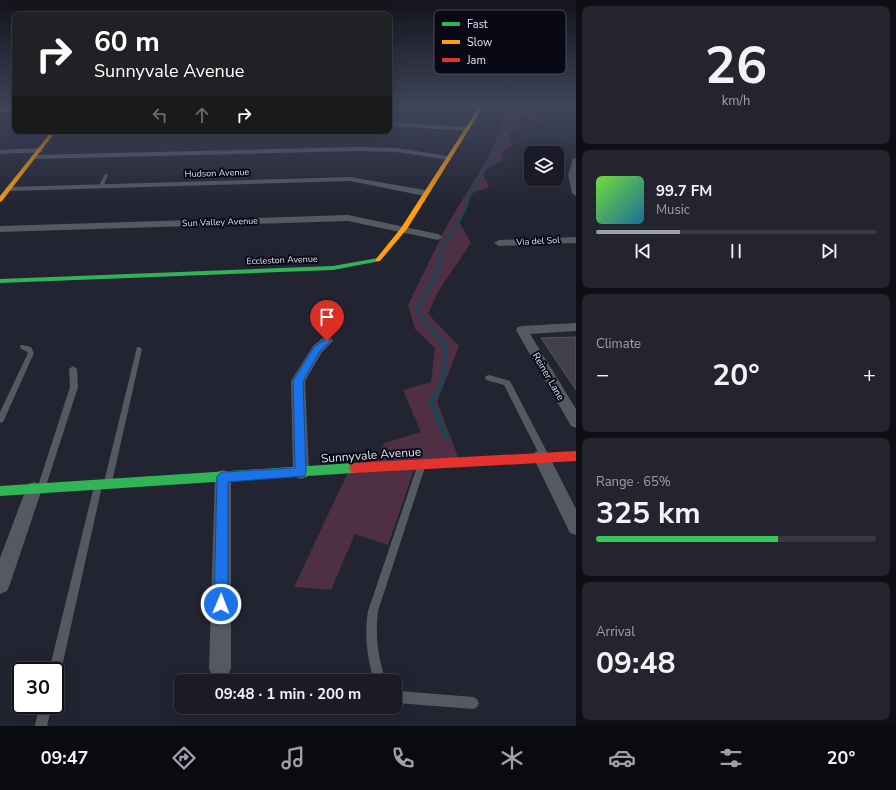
<!DOCTYPE html>
<html lang="en">
<head>
<meta charset="utf-8">
<style>
  body { margin:0; font-family:"Nunito Sans",sans-serif; background:#23242e; color:#f1f3f6; height:100vh; display:flex; flex-direction:column; font-size:15px; white-space:nowrap }
  * { box-sizing:border-box; margin:0 }
  p { font-size:13px; color:#9fa1a7 }
  .icon { flex:none; width:22px; height:22px; fill:none; stroke:currentColor; stroke-width:2; stroke-linecap:round; stroke-linejoin:round }
  .map { position:relative; flex:1; overflow:hidden }
  .side { display:flex; flex-direction:column; gap:6px; padding:6px; background:#0e0f15; width:320px }
  .side>* { flex:none }
  .banner { position:absolute; left:12px; top:12px; width:380px; height:122px; border-radius:8px; box-shadow:0 4px 16px #0002,0 0 0 1px #383943; background:#202124; color:#fff; overflow:hidden }
  .fabs { position:absolute; left:524px; top:146px; display:grid; gap:8px }
  .fabs a { display:grid; place-items:center; width:40px; height:40px; border-radius:8px; background:#1a1b26; box-shadow:0 4px 16px #0002,0 0 0 1px #383943; font-size:20px }
  .speed { position:absolute; left:12px; top:662px; display:flex; gap:8px; font-size:20px; font-weight:700; text-align:center }
  .speed>* { display:grid; place-content:center; width:52px; height:52px; border-radius:50%; background:#1a1b26; box-shadow:0 4px 16px #0002,0 0 0 1px #383943; line-height:1 }
  .speed .limit { border:2px solid #111; border-radius:6px; background:#fff; color:#111 }
  .pin { position:absolute; display:grid; place-items:center; width:34px; height:34px; color:#fff; margin:-41px -17px; border-radius:50% 50% 50% 0; rotate:-45deg; box-shadow:0 0 4px #0007 }
  .pin .icon { rotate:45deg }
  .me { position:absolute; width:44px; margin:-22px; rotate:1deg; stroke-linejoin:round; filter:drop-shadow(0 0 3px #0008) }
  .turn { display:flex; align-items:center; gap:14px; height:84px; padding:0 16px; font-size:18px }
  .turn .icon { width:52px; height:52px; stroke-width:2.5 }
  .turn b { display:block; font-size:28px; line-height:34px }
  .lanes { display:flex; align-items:center; height:38px; padding:0 16px; background:#0003; justify-content:center; gap:20px; direction:ltr }
  .lanes .off { opacity:.35 }
  .big { font-size:30px; font-weight:700; line-height:1.1 }
  .side .widget { flex:1; display:flex; flex-direction:column; justify-content:center; gap:6px; min-width:0; padding:0 14px; border-radius:8px; background:#23242e }
  .side .dial { align-items:center; gap:0 }
  .dial b { font-size:52px; line-height:1 }
  .song { display:flex; align-items:center; gap:12px }
  .cover { width:48px; height:48px; border-radius:6px; background:linear-gradient(135deg,hsl(100 70% 55%),hsl(200 70% 35%)) }
  .played { height:4px; border-radius:2px; background:linear-gradient(90deg,#9ea0b0 30%,#383943 30%) }
  .keys { display:flex; justify-content:space-around; direction:ltr }
  .heat { display:flex; justify-content:space-between; align-items:center; font-size:22px; direction:ltr }
  .charge { height:6px; border-radius:3px; background:linear-gradient(90deg,#34c759 65%,#383943 0) }
  .trip { position:absolute; left:174px; top:674px; width:228px; height:40px; border-radius:8px; background:#1a1b26; box-shadow:0 4px 16px #0002,0 0 0 1px #383943; font-weight:700; line-height:40px; text-align:center }
  .tabs { display:flex; height:64px; justify-content:space-around; align-items:center; background:#0a0b0f; color:#9fa1a7 }
  .tabs .icon { width:28px; height:28px }
  .tabs .active { color:#9ea0b0 }
  .tabs b { font-size:18px; color:#f1f3f6 }
  main { display:flex; flex:1; min-height:0 }
  .map>svg:first-child { display:block }
  .built { fill:#252543 }
  .green { fill:#4e2f44 }
  .lines { fill:none; stroke-linecap:round; stroke-linejoin:round }
  .stream-far3 { stroke:#164857; stroke-width:2 }
  .stream-far2 { stroke:#164857; stroke-width:2.5 }
  .stream-far1 { stroke:#164857; stroke-width:3 }
  .stream { stroke:#164857; stroke-width:4 }
  .building { fill:#42404b; stroke:#54525d }
  .lane { fill:#555a61; fill-rule:evenodd }
  .street { fill:#555a61; fill-rule:evenodd }
  .fast { fill:#30b455; fill-rule:evenodd }
  .slow { fill:#ff9f0a; fill-rule:evenodd }
  .jam { fill:#e5322d; fill-rule:evenodd }
  .route { fill:#1a73e8; stroke:#114b97 }
  .labels { text-anchor:middle; stroke-width:4; stroke-linejoin:round; paint-order:stroke }
  .far-street-label { font-size:9px; fill:#e0e2f4; stroke:#090915 }
  .street-label { font-size:10px; fill:#e0e2f4; stroke:#090915 }
  .near-street-label { font-size:12px; fill:#e0e2f4; stroke:#090915 }
  .key { fill:#090915; stroke:#4a4a58; stroke-width:1 }
  .key-label { font-size:11px; fill:#e0e2f4 }
</style>
</head>
<body>
<main>
<div class="map">
<svg width="576" height="726" viewBox="0 0 576 726">
  <rect width="100%" height="100%" fill="#232432"/>
  <!-- built -->
  <path class="built" d="M15,128v3h39l-8,10 -38,2 3,-4h-11v-6l10,-1z"/>
  <!-- green -->
  <path class="green" d="M497,107h44v8l-3,8 -13,-8h-11l9,10 -14,9 2,12 -10,6 1,8 -20,12 7,15 -19,7 -5,17 -6,10 12,22 -32,47 -11,24 31,32 -22,56 23,60 -44,2 -28,81 -33,-11 -24,56 -37,-3 55,-117 30,-13 5,-14 37,-11 -18,-42 28,-8 4,-34 -20,-19 -7,-24 39,-80 41,-67 22,-51z"/>
  <g class="lines">
    <!-- stream-far3 -->
    <path class="stream-far3" d="M481,175l13,-18 14,-35 8,-12"/>
    <!-- stream-far2 -->
    <path class="stream-far2" d="M439,263l2,-14 24,-38 5,-17 11,-20"/>
    <!-- stream-far1 -->
    <path class="stream-far1" d="M439,262l-2,10 -21,38 30,37 -3,31"/>
    <!-- stream -->
    <path class="stream" d="M443,377l-1,6 -11,19 16,36"/>
  </g>
  <!-- building -->
  <path class="building" d="M576,337v53l-35,-52z"/>
  <g class="lines">
    <!-- lane -->
    <g class="lane">
      <path d="M105,174l3,1 -5,12h-4v-1z"/>
      <path d="M21,345h2l8,2 3,6 -30,67 -1,2 -3,1v-11l28,-59 -2,-2 -5,-2 -1,-2z"/>
      <path d="M137,347h2l3,2 -30,133 -1,3 -3,1 -3,-1 -1,-3z"/>
      <path d="M73,366l4,3 1,18 -32,99 -1,3 -3,1 -3,-1 -1,-3 32,-99 -1,-18z"/>
      <path d="M489,375l21,6 37,71 1,3 -1,3 -3,1 -3,-1 -37,-73 -18,-5 -1,-2 1,-2z"/>
      <path d="M421,463l3,1 1,3 -47,144c-3,25 0,47 8,70h-12c-7,-24 -10,-46 -6,-70l49,-144 1,-3z"/>
      <path d="M98,482l3,1 1,3 -41,185 -2,4 -4,2v-6h-6l45,-185 1,-3z"/>
      <path d="M395,689l5,2 73,6 4,2 2,4 -2,4 -4,2 -76,-6 -2,-1z"/>
      <path d="M40,705h12l-5,21h-12v-1z"/>
    </g>
    <!-- street -->
    <g class="street">
      <path d="M389,122l78,5 3,2 -3,2 -78,-5z"/>
      <path d="M359,147l38,1 51,8 4,2 -4,2 -51,-8 -38,-1 -325,8 -4,-2 4,-2z"/>
      <path d="M39,148l4,2 -1,2 -42,2v-4z"/>
      <path d="M573,158h3v38l-4,-3 -4,-18z"/>
      <path d="M350,177l75,13 4,3 -4,3 -75,-15 -341,10 -4,-2 4,-2z"/>
      <path d="M348,215l90,19 5,3 -5,3 -90,-19 -348,11v-6z"/>
      <path d="M576,237v6l-77,3 -5,-3 5,-3z"/>
      <path d="M576,323v8l-46,3 46,75v19l-5,-2 -55,-96 2,-3 4,-1z"/>
      <path d="M327,337l4,1 2,3 -11,11 -17,29 4,91 -2,5 -6,2 -6,-2 -2,-5 -2,-91 22,-35 10,-8z"/>
      <path d="M541,450l6,2 29,57v26l-6,-2 -37,-76 2,-5z"/>
      <path d="M223,470l6,2 2,5v191l-3,8 -8,3 -8,-3 -3,-8 6,-191 2,-5z"/>
      <path d="M34,482l6,2 2,5 -32,95 -3,7 -7,3v-36l26,-69 2,-5z"/>
    </g>
    <!-- fast -->
    <g class="fast">
      <path d="M378,258l2,1v2l-47,9 -333,13v-4l333,-13z"/>
      <path d="M354,463l4,2 1,3 -1,3 -4,2 -354,23v-10z"/>
    </g>
    <!-- slow -->
    <g class="slow">
      <path d="M479,107h4l-76,122 -27,32h-4v-2l25,-31z"/>
      <path d="M15,109v2l-15,1v-2z"/>
      <path d="M52,131h4l-54,70 -2,1v-6z"/>
    </g>
    <!-- jam -->
    <g class="jam">
      <path d="M495,107l81,1v2l-79,-2z"/>
      <path d="M576,451v10l-222,12 -4,-2 -1,-3 1,-3 4,-2z"/>
    </g>
  </g>
  <!-- sky -->
  <linearGradient id="sky" x2="0" y2="1"><stop stop-color="#13141c"/><stop offset="0.51" stop-color="#3f455a"/><stop offset="1" stop-color="#3f455a" stop-opacity="0"/></linearGradient>
  <rect width="576" height="208" fill="url(#sky)"/>
  <!-- route -->
  <path class="route" d="M327,338l4,3 -11,10 -17,30 3,91 -1,4 -77,6v122l-2,5 -5,2 -5,-2 -2,-5 3,-127 2,-3 4,-2 72,-4 -2,-87 21,-34z"/>
  <g class="labels">
    <!-- far-street labels -->
    <g class="far-street-label">
      <text transform="translate(217 173) rotate(-2)" y="3">Hudson Avenue</text>
      <text transform="translate(220 222) rotate(-2)" y="3">Sun Valley Avenue</text>
      <text transform="translate(538 241) rotate(-3)" y="3">Via del Sol</text>
      <text transform="translate(282 260) rotate(-2)" y="3">Eccleston Avenue</text>
    </g>
    <!-- street labels -->
    <g class="street-label">
      <text transform="translate(549 376) rotate(60)" y="4">Reiner Lane</text>
    </g>
    <!-- near-street labels -->
    <g class="near-street-label">
      <text transform="translate(371 455) rotate(-4)" y="4">Sunnyvale Avenue</text>
    </g>
  </g>
  <!-- legend -->
  <rect x="434" y="10" width="132" height="64" rx="6" class="key"/>
  <rect x="442" y="22" width="18" height="4" fill="#30b455"/>
  <rect x="442" y="40" width="18" height="4" fill="#ff9f0a"/>
  <rect x="442" y="58" width="18" height="4" fill="#e5322d"/>
  <g class="key-label">
    <text x="467" y="28">Fast</text>
    <text x="467" y="46">Slow</text>
    <text x="467" y="64">Jam</text>
  </g>
</svg>
<div class="fabs">
<a><svg class="icon" aria-label="layers" viewBox="0 0 24 24"><path d="M12 4l9 5-9 5-9-5zM3 14l9 5 9-5"/></svg></a>
</div>
<div class="speed"><div class="limit">30</div></div>
<div class="pin" style="left:327px;top:341px;background:#d93025"><svg class="icon" aria-label="arrive" viewBox="0 0 24 24"><path d="M6 21V4h12l-3 4 3 4H6"/></svg></div>
<svg class="me" style="left:221px;top:604px" viewBox="-20 -20 40 40"><circle r="17" fill="#1a73e8" stroke="#fff" stroke-width="3"/><path d="M0-11L8 9 0 5-8 9z" fill="#fff"/></svg>
<div class="trip">09:48 · 1 min · 200 m</div>
<div class="banner">
<div class="turn"><svg class="icon" aria-label="right" viewBox="0 0 24 24"><path d="M7 20v-9h11M14 6l5 5-5 5"/></svg><div><b>60 m</b>Sunnyvale Avenue</div></div>
<div class="lanes"><svg class="icon off" aria-label="left" viewBox="0 0 24 24"><path d="M17 20v-9H6M10 6l-5 5 5 5"/></svg><svg class="icon off" aria-label="ahead" viewBox="0 0 24 24"><path d="M12 20V5M6 11l6-6 6 6"/></svg><svg class="icon" aria-label="right" viewBox="0 0 24 24"><path d="M7 20v-9h11M14 6l5 5-5 5"/></svg></div>
</div>
</div>
<section class="side">
<div class="widget dial"><b>26</b><p>km/h</p></div>
<div class="widget">
<div class="song"><i class="cover"></i><div><b>99.7 FM</b><p>Music</p></div></div>
<div class="played"></div>
<div class="keys"><svg class="icon" aria-label="previous" viewBox="0 0 24 24"><path d="M18 5L8 12l10 7zM5 5v14"/></svg><svg class="icon" aria-label="pause" viewBox="0 0 24 24"><path d="M8 5v14M16 5v14"/></svg><svg class="icon" aria-label="next" viewBox="0 0 24 24"><path d="M6 5l10 7-10 7zM19 5v14"/></svg></div>
</div>
<div class="widget"><p>Climate</p>
<div class="heat"><a>−</a><b class="big">20°</b><a>+</a></div>
</div>
<div class="widget"><p>Range · 65%</p><b class="big">325 km</b><div class="charge"></div></div>
<div class="widget"><p>Arrival</p><b class="big">09:48</b></div>
</section>
</main>
<nav class="tabs">
<b>09:47</b>
<svg class="icon active" aria-label="directions" viewBox="0 0 24 24"><path d="M12 3l9 9-9 9-9-9zM9 14v-3h6M13 9l2 2-2 2"/></svg>
<svg class="icon" aria-label="music" viewBox="0 0 24 24"><path d="M9 18V5l10-2v13"/><circle cx="6" cy="18" r="3"/><circle cx="16" cy="16" r="3"/></svg>
<svg class="icon" aria-label="phone" viewBox="0 0 24 24"><path d="M5 4h4l2 5-3 2q2 4 5 5l2-3 5 2v4C11 20 4 13 5 4z"/></svg>
<svg class="icon" aria-label="climate" viewBox="0 0 24 24"><path d="M12 3v18M4 7l16 10M4 17L20 7"/></svg>
<svg class="icon" aria-label="car" viewBox="0 0 24 24"><path d="M5 17H2v-5l4-1 3-4h7l3 4 3 1v5h-3M9 17h6M6 11h13"/><circle cx="7" cy="17" r="2"/><circle cx="17" cy="17" r="2"/></svg>
<svg class="icon" aria-label="filters" viewBox="0 0 24 24"><path d="M4 7h16M4 17h16"/><circle cx="9" cy="7" r="2"/><circle cx="15" cy="17" r="2"/></svg>
<b>20°</b>
</nav>
</body>
</html>
